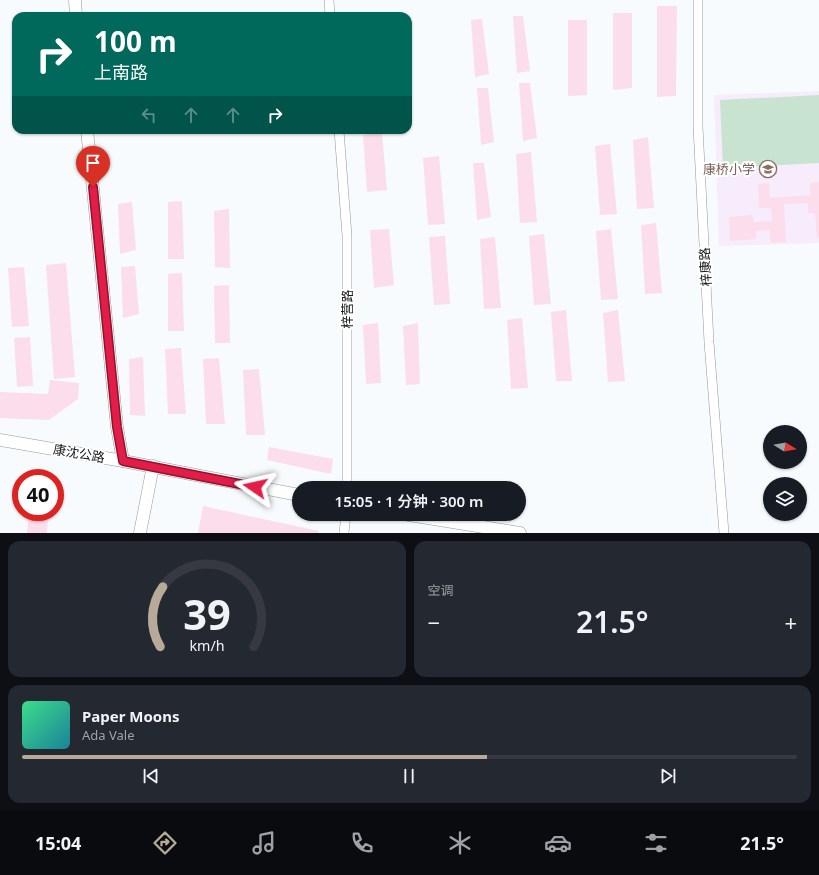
<!DOCTYPE html>
<html lang="zh">
<head>
<meta charset="utf-8">
<style>
  body { margin:0; font-family:"Noto Sans","Noto Sans SC",sans-serif; background:#242831; color:#f1f3f6; height:100vh; display:flex; flex-direction:column; font-size:15px; white-space:nowrap }
  * { box-sizing:border-box; margin:0 }
  p { font-size:13px; color:#9ea1a6 }
  .icon { flex:none; width:22px; height:22px; fill:none; stroke:currentColor; stroke-width:2; stroke-linecap:round; stroke-linejoin:round }
  .map { position:relative; height:533px; overflow:hidden }
  .drawer { display:flex; flex-direction:column; gap:8px; padding:8px; background:#0d0f14; flex:1 }
  .drawer>* { flex:none }
  .hud { position:absolute; left:12px; top:12px; width:400px; height:122px; border-radius:12px; box-shadow:0 1px 3px #0004; background:#00695c; color:#fff; overflow:hidden }
  .needle { width:26px; rotate:101deg }
  .fabs { position:absolute; left:763px; top:425px; display:grid; gap:8px }
  .fabs a { display:grid; place-items:center; width:44px; height:44px; border-radius:50%; background:#171b24; box-shadow:0 1px 3px #0004; font-size:20px }
  .speed { position:absolute; left:12px; top:469px; display:flex; gap:8px; font-size:20px; font-weight:700; text-align:center }
  .speed>* { display:grid; place-content:center; width:52px; height:52px; border-radius:50%; background:#171b24; box-shadow:0 1px 3px #0004; line-height:1 }
  .speed .limit { border:6px solid #d22; background:#fff; color:#111 }
  .pin { position:absolute; display:grid; place-items:center; width:34px; height:34px; color:#fff; margin:-41px -17px; border-radius:50% 50% 50% 0; rotate:-45deg; box-shadow:0 0 4px #0007 }
  .pin .icon { rotate:45deg }
  .me { position:absolute; width:44px; margin:-22px; rotate:281deg; stroke-linejoin:round; filter:drop-shadow(0 0 3px #0008) }
  .turn { display:flex; align-items:center; gap:14px; height:84px; padding:0 16px; font-size:18px }
  .turn .icon { width:52px; height:52px; stroke-width:2.5 }
  .turn b { display:block; font-size:28px; line-height:34px }
  .lanes { display:flex; align-items:center; height:38px; padding:0 16px; background:#0003; justify-content:center; gap:20px; direction:ltr }
  .lanes .off { opacity:.35 }
  .big { font-size:30px; font-weight:600; line-height:1.1 }
  .drawer .widget { flex:1; display:flex; flex-direction:column; justify-content:center; gap:6px; min-width:0; padding:0 14px; border-radius:12px; background:#242831 }
  .drawer .dial { align-items:center; gap:0 }
  .dial svg { height:104px; overflow:visible; fill:none; stroke:#363941; stroke-width:7; stroke-linecap:round; text-anchor:middle }
  .dial text { fill:#f1f3f6; stroke:none }
  .song { display:flex; align-items:center; gap:12px }
  .cover { width:48px; height:48px; border-radius:6px; background:linear-gradient(135deg,hsl(150 70% 55%),hsl(190 70% 35%)) }
  .played { height:4px; border-radius:2px; background:linear-gradient(90deg,#b7aa98 60%,#363941 60%) }
  .keys { display:flex; justify-content:space-around; direction:ltr }
  .heat { display:flex; justify-content:space-between; align-items:center; font-size:22px; direction:ltr }
  .drawer .tiles { flex:1; display:grid; gap:8px; grid-template-columns:1fr 1fr }
  .widget:last-child { grid-column:span 2 }
  .trip { position:absolute; left:292px; top:481px; width:234px; height:40px; border-radius:20px; background:#171b24; box-shadow:0 1px 3px #0004; font-weight:600; line-height:40px; text-align:center }
  .dock { display:flex; height:64px; justify-content:space-around; align-items:center; background:#090b0e; color:#9ea1a6 }
  .dock .icon { width:28px; height:28px }
  .dock .on { color:#b7aa98 }
  .dock b { font-size:18px; color:#f1f3f6 }
  .map>svg:first-child { display:block }
  .education { fill:#f6ecfc }
  .green { fill:#c8e3d0 }
  .building { fill:#fbddec }
  .lines { fill:none; stroke-linecap:round; stroke-linejoin:round }
  .minor-casing { stroke:#95989a; stroke-width:10 }
  .tertiary-casing { stroke:#95989a; stroke-width:13 }
  .minor { stroke:#fff; stroke-width:9 }
  .tertiary { stroke:#fff; stroke-width:12 }
  .route-casing { stroke:#92132f; stroke-width:10 }
  .route { stroke:#e11d48; stroke-width:7 }
  .labels { text-anchor:middle; stroke-width:4; stroke-linejoin:round; paint-order:stroke }
  .education-label { font-size:13px; fill:#785e54; stroke:#fff; text-anchor:end }
  .street-label { font-size:13px; fill:#171819; stroke:#fff }
</style>
</head>
<body>
<div class="map">
<svg width="819" height="533" viewBox="0 0 819 533">
  <rect width="100%" height="100%" fill="#f8fbfd"/>
  <!-- education -->
  <path class="education" d="M819,91v152l-100,3 -5,-151z"/>
  <!-- green -->
  <path class="green" d="M819,95v68l-96,5 -3,-68z"/>
  <!-- building -->
  <g class="building">
    <path d="M657,6h20l-1,90 -19,1z"/>
    <path d="M613,13h19v75l-19,2z"/>
    <path d="M513,16h10l7,55 -13,2z"/>
    <path d="M482,19l7,55 -14,3 -4,-57z"/>
    <path d="M568,20h19v75l-19,1z"/>
    <path d="M519,83h11l7,55 -14,3z"/>
    <path d="M477,88h11l6,54 -13,3z"/>
    <path d="M382,133l5,57 -20,2 -4,-57z"/>
    <path d="M648,137l6,71 -17,1 -4,-69z"/>
    <path d="M610,144l7,70 -17,1 -5,-69z"/>
    <path d="M531,152l6,70 -17,1 -4,-69z"/>
    <path d="M439,156l6,68 -17,1 -5,-67z"/>
    <path d="M473,163h11l7,54 -14,3z"/>
    <path d="M819,182v55l-2,1 -2,-25h-7v-10l-24,1 2,38 -15,1 -1,-13 -14,1v8l-26,2 -1,-24 23,-2 2,7 18,-1 -1,-13h-12l-1,-24 11,-1 1,15 41,-3 -1,-12z"/>
    <path d="M182,201l2,58h-16v-57z"/>
    <path d="M132,202l4,48 -16,4 -2,-50z"/>
    <path d="M229,209l1,59 -15,-1 -1,-56z"/>
    <path d="M656,223l6,70 -17,1 -4,-69z"/>
    <path d="M389,229l5,56 -20,3 -4,-58z"/>
    <path d="M611,229l7,70 -17,1 -5,-69z"/>
    <path d="M544,234l7,70 -17,1 -5,-69z"/>
    <path d="M445,236l5,68 -16,1 -5,-68z"/>
    <path d="M495,237l6,71 -17,1 -4,-70z"/>
    <path d="M66,263l9,114 -21,2 -8,-114z"/>
    <path d="M135,266l4,48 -16,4 -2,-51z"/>
    <path d="M24,267l5,59 -17,1 -4,-59z"/>
    <path d="M182,273l2,58h-16v-57z"/>
    <path d="M229,285l1,58h-15l-1,-57z"/>
    <path d="M566,310l6,71h-16l-5,-69z"/>
    <path d="M618,310l7,71 -17,1 -5,-69z"/>
    <path d="M522,318l6,70 -17,1 -4,-69z"/>
    <path d="M378,323l3,60 -15,1 -3,-59z"/>
    <path d="M418,323l2,61 -14,1 -3,-59z"/>
    <path d="M30,337l3,49 -16,1 -3,-49z"/>
    <path d="M181,348l5,66h-18l-3,-65z"/>
    <path d="M143,357l2,59 -15,-1 -1,-56z"/>
    <path d="M219,358l6,66h-19l-3,-65z"/>
    <path d="M259,369l6,66h-19l-3,-65z"/>
    <path d="M50,380l29,3 -1,16 -29,21 -49,-2v-26l48,2z"/>
    <path d="M269,447l64,12 -2,15 -64,-14z"/>
    <path d="M203,506l116,25 -1,2h-120z"/>
    <path d="M29,513l19,2 -1,18h-20z"/>
  </g>
  <g class="lines">
    <defs>
      <g id="minor">
        <path d="M329,0l1,16"/>
        <path d="M698,0v127l11,215 15,191"/>
        <path d="M339,130l8,106v252"/>
        <path d="M344,533l2,-19"/>
      </g>
      <g id="tertiary">
        <path d="M75,0l1,16"/>
        <path d="M87,130l30,297 6,34"/>
        <path d="M0,440l123,21 176,34"/>
        <path d="M403,514l117,19"/>
        <path d="M140,533l13,-67"/>
      </g>
    </defs>
    <!-- minor casing -->
    <use href="#minor" class="minor-casing"/>
    <!-- tertiary casing -->
    <use href="#tertiary" class="tertiary-casing"/>
    <!-- minor -->
    <use href="#minor" class="minor"/>
    <!-- tertiary -->
    <use href="#tertiary" class="tertiary"/>
  </g>
  <g class="lines">
    <defs>
      <path id="route" d="M93,187l24,240 6,34 132,26"/>
    </defs>
    <!-- route casing -->
    <use href="#route" class="route-casing"/>
    <!-- route -->
    <use href="#route" class="route"/>
  </g>
  <!-- icons -->
  <defs>
    <symbol id="school-ring" viewBox="-11 -11 22 22"><circle r="9.5" fill="#fff" stroke="#8d6e63" stroke-width="1.5"/><path d="M0-5L7-2L0 1L-7-2ZM-4 1L0 2.5L4 1V4Q0 6-4 4Z" fill="#8d6e63"/></symbol>
  </defs>
  <g fill-rule="evenodd">
    <use href="#school-ring" x="758" y="159" width="20" height="20"/>
  </g>
  <g class="labels">
    <!-- education labels -->
    <g class="education-label">
      <text x="755" y="174">康桥小学</text>
    </g>
    <!-- street labels -->
    <g class="street-label">
      <text transform="translate(705 267) rotate(-93)" y="5">梓康路</text>
      <text transform="translate(347 309) rotate(-90)" y="5">梓营路</text>
      <text transform="translate(79 453) rotate(10)" y="5">康沈公路</text>
    </g>
  </g>
</svg>
<div class="fabs">
<a><svg class="needle" viewBox="-14 -14 28 28"><path d="M0-13l5 13h-10z" fill="#e53935"/><path d="M0 13l5-13h-10z" fill="#9ea1a6"/></svg></a>
<a><svg class="icon" aria-label="layers" viewBox="0 0 24 24"><path d="M12 4l9 5-9 5-9-5zM3 14l9 5 9-5"/></svg></a>
</div>
<div class="speed"><div class="limit">40</div></div>
<div class="pin" style="left:93px;top:187px;background:#d93025"><svg class="icon" aria-label="arrive" viewBox="0 0 24 24"><path d="M6 21V4h12l-3 4 3 4H6"/></svg></div>
<svg class="me" style="left:255px;top:487px" viewBox="-20 -20 40 40"><path d="M0-17L14 15 0 8-14 15z" fill="#e11d48" stroke="#fff" stroke-width="4"/></svg>
<div class="trip">15:05 · 1 分钟 · 300 m</div>
<div class="hud">
<div class="turn"><svg class="icon" aria-label="right" viewBox="0 0 24 24"><path d="M7 20v-9h11M14 6l5 5-5 5"/></svg><div><b>100 m</b>上南路</div></div>
<div class="lanes"><svg class="icon off" aria-label="left" viewBox="0 0 24 24"><path d="M17 20v-9H6M10 6l-5 5 5 5"/></svg><svg class="icon off" aria-label="ahead" viewBox="0 0 24 24"><path d="M12 20V5M6 11l6-6 6 6"/></svg><svg class="icon off" aria-label="ahead" viewBox="0 0 24 24"><path d="M12 20V5M6 11l6-6 6 6"/></svg><svg class="icon" aria-label="right" viewBox="0 0 24 24"><path d="M7 20v-9h11M14 6l5 5-5 5"/></svg></div>
</div>
</div>
<section class="drawer">
<div class="tiles">
<div class="widget dial"><svg viewBox="0 0 100 80">
<path d="M14 69A42 42 0 1 1 86 69"/>
<path d="M14 69A42 42 0 0 1 16 23" stroke="#b7aa98"/>
<text x="50" y="56" font-size="32" font-weight="700">39</text>
<text x="50" y="72" font-size="11">km/h</text>
</svg></div>
<div class="widget"><p>空调</p>
<div class="heat"><a>−</a><b class="big">21.5°</b><a>+</a></div>
</div>
<div class="widget">
<div class="song"><i class="cover"></i><div><b>Paper Moons</b><p>Ada Vale</p></div></div>
<div class="played"></div>
<div class="keys"><svg class="icon" aria-label="previous" viewBox="0 0 24 24"><path d="M18 5L8 12l10 7zM5 5v14"/></svg><svg class="icon" aria-label="pause" viewBox="0 0 24 24"><path d="M8 5v14M16 5v14"/></svg><svg class="icon" aria-label="next" viewBox="0 0 24 24"><path d="M6 5l10 7-10 7zM19 5v14"/></svg></div>
</div>
</div>
</section>
<nav class="dock">
<b>15:04</b>
<svg class="icon on" aria-label="directions" viewBox="0 0 24 24"><path d="M12 3l9 9-9 9-9-9zM9 14v-3h6M13 9l2 2-2 2"/></svg>
<svg class="icon" aria-label="music" viewBox="0 0 24 24"><path d="M9 18V5l10-2v13"/><circle cx="6" cy="18" r="3"/><circle cx="16" cy="16" r="3"/></svg>
<svg class="icon" aria-label="phone" viewBox="0 0 24 24"><path d="M5 4h4l2 5-3 2q2 4 5 5l2-3 5 2v4C11 20 4 13 5 4z"/></svg>
<svg class="icon" aria-label="climate" viewBox="0 0 24 24"><path d="M12 3v18M4 7l16 10M4 17L20 7"/></svg>
<svg class="icon" aria-label="car" viewBox="0 0 24 24"><path d="M5 17H2v-5l4-1 3-4h7l3 4 3 1v5h-3M9 17h6M6 11h13"/><circle cx="7" cy="17" r="2"/><circle cx="17" cy="17" r="2"/></svg>
<svg class="icon" aria-label="filters" viewBox="0 0 24 24"><path d="M4 7h16M4 17h16"/><circle cx="9" cy="7" r="2"/><circle cx="15" cy="17" r="2"/></svg>
<b>21.5°</b>
</nav>
</body>
</html>
